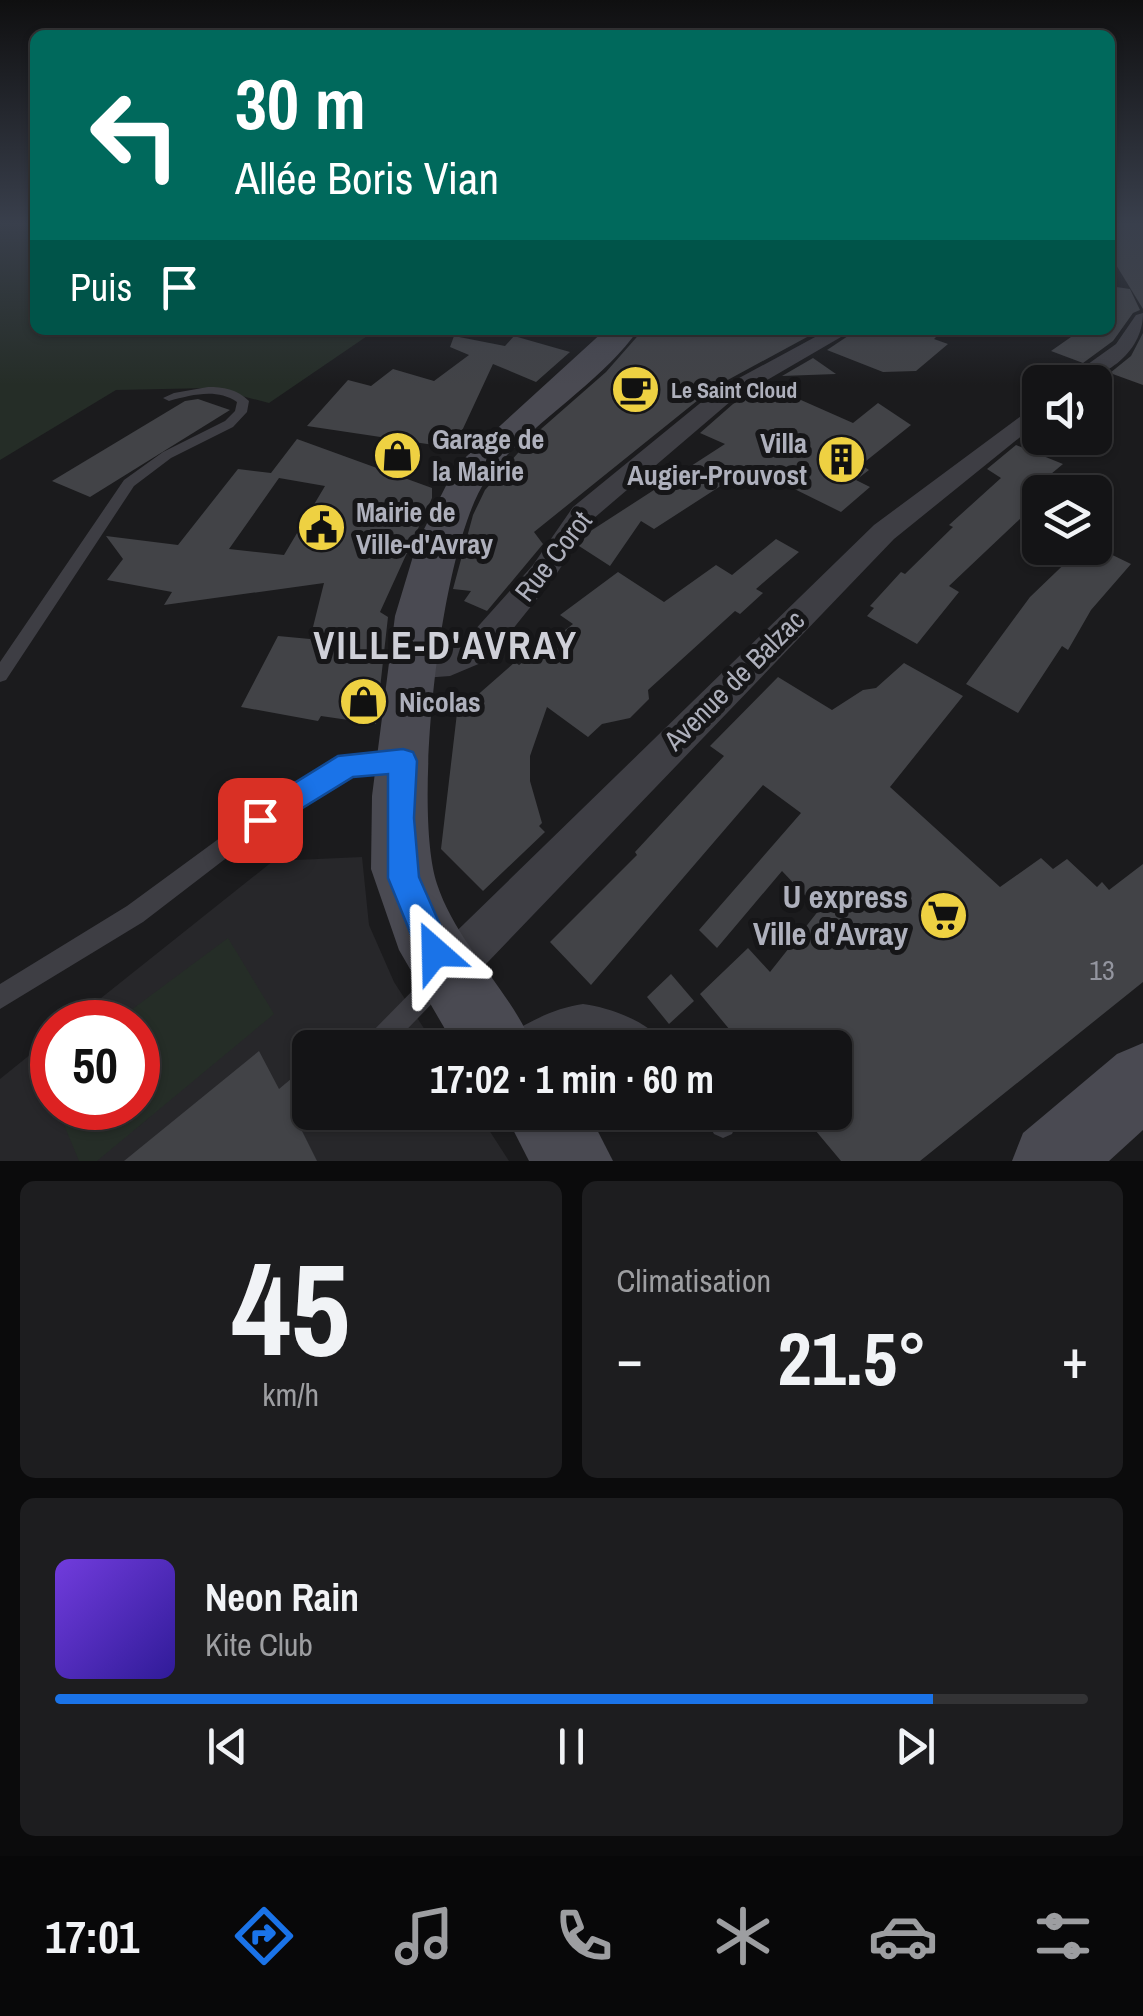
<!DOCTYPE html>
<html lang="fr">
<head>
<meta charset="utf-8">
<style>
  body { margin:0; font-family:"Archivo Narrow",sans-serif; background:#1d1d1f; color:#f1f3f6; height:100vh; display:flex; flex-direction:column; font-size:38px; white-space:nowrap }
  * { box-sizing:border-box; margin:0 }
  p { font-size:32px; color:#9d9ea1 }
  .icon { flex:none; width:55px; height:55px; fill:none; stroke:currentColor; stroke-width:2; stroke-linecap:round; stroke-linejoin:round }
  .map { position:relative; height:1161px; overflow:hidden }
  .panel { display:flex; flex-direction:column; gap:20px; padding:20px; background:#0b0b0c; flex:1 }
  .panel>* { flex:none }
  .banner { position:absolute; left:30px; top:30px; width:1085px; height:305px; border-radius:15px; box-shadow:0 2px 8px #0004,0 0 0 2px #333335; background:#00695c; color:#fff; overflow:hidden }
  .buttons { position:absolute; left:1022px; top:365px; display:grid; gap:20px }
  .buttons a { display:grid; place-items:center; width:90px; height:90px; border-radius:15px; background:#141416; box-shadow:0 2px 8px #0004,0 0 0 2px #333335; font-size:50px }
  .speed { position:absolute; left:30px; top:1000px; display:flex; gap:20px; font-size:50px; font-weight:700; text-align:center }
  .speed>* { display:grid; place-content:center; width:130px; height:130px; border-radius:50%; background:#141416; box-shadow:0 2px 8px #0004,0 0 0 2px #333335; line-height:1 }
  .speed .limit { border:15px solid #d22; background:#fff; color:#111 }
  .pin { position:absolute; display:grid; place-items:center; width:85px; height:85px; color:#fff; margin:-42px; border-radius:20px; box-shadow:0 5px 15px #0006 }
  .me { position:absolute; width:110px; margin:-55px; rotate:335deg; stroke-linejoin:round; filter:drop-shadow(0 0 8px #0008) }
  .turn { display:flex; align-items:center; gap:35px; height:210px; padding:0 40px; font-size:45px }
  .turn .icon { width:130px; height:130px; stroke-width:2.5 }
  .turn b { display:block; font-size:70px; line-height:85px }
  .then { display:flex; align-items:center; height:95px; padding:0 40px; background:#0003; gap:20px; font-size:38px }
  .big { font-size:75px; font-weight:800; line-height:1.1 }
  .panel .widget { flex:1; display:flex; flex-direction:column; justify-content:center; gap:15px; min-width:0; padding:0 35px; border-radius:15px; background:#1d1d1f }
  .panel .dial { align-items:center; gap:0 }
  .dial b { font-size:130px; line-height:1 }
  .song { display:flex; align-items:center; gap:30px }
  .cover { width:120px; height:120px; border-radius:15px; background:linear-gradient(135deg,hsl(260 70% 55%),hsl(250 70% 35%)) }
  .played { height:10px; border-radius:5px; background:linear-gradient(90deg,#1a73e8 85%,#333335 85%) }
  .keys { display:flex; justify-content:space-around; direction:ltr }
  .heat { display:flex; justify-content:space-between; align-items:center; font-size:55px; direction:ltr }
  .panel .tiles { flex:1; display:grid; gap:20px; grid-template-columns:1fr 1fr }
  .widget:last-child { grid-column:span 2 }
  .trip { position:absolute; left:292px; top:1030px; width:560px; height:100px; border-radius:15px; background:#141416; box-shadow:0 2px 8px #0004,0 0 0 2px #333335; font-weight:800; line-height:100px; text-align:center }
  .tab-bar { display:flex; height:160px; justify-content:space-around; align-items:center; background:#080809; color:#9d9ea1 }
  .tab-bar .icon { width:70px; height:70px }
  .tab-bar .on { color:#1a73e8 }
  .tab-bar b { font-size:45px; color:#f1f3f6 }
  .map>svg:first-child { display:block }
  .built { fill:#27272a }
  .green { fill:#252d27 }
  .building { fill:#424347; fill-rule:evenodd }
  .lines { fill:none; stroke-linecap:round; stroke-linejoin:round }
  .lane { fill:#3e3e44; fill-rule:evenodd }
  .street { fill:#3e3e44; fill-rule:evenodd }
  .secondary { fill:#4a4a52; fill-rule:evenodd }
  .route { fill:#1a73e8; stroke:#114b97; stroke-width:2.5 }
  .labels { text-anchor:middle; stroke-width:10; stroke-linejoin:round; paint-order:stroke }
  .far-poi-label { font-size:22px; font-weight:bold; fill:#aeb0bc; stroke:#161618; text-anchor:start }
  .poi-label { font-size:28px; font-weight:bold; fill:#aeb0bc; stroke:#161618; text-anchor:start }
  .street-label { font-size:28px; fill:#aeb0bc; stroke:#161618 }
  .near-number-label { font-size:28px; fill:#93959f }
  .near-poi-label { font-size:32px; font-weight:bold; fill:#aeb0bc; stroke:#161618; text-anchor:end }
  .district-label { font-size:38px; font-weight:bold; letter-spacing:2.5px; fill:#cfd0d8; stroke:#161618 }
</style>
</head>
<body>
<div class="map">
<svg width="1143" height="1161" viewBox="0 0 1143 1161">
  <rect width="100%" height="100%" fill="#1b1b1d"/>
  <!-- built -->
  <path class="built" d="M362,857l7,68 25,57 42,65 -126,1v64l168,1 31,48h-509v-82l52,-42v71h86v-86h-67l202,-161z"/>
  <!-- green -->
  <g class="green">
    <path d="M0,223h35v107h341l-107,73 -58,-15 -95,2 -116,70z"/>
    <path d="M228,938l46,76 -177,147h-18l-22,-53h81v-86h-23z"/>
  </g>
  <!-- building -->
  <g class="building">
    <path d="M1110,223h33v86l-33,-54z"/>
    <path d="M1110,286l20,3 10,21 -7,3 -20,28 -30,22 -32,-12 30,-21h29z"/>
    <path d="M643,330h177l-107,58 -179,144 9,12 -56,67 -23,-10 7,-10 -18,-2 20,-74 12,-25 48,-54 73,-64z"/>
    <path d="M857,330h86l-9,9 14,5 -32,27 -33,1 -56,-22z"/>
    <path d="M1143,333v52l-33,-12 21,-17z"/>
    <path d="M454,336l51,10 9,-10 56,16 -34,30 -43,-18 -39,84 -147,-22 41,-46 23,6 22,-17 41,12 35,-26 -19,-8z"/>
    <path d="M813,358l23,16 -54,2z"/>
    <path d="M767,385l86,38 25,-20 33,22 -50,40 8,5 -13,10 14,7 -29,25 -91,-45 -96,62 -13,-8 -31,45 -31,-20 10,-14 136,-88 -25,-11 33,-29z"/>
    <path d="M198,399l32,11 -140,87 -38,-16 133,-80z"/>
    <path d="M297,439l135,49v10l-52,114 8,5 -12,107 -55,-8 -3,5 -77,-14 37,-71 32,3 14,-56 -160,22 8,-13 -65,-12 16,-21 -17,-23 72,9 60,-76 33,4zM279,478l46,8 -41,69 -55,-6z"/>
    <path d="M1016,445l47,19 -12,10 11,5 -14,13h-8v8l-91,86 10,6 -42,52 -50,-28 7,-8 -4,-2 31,-34 4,2 48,-47 -4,-2 52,-47 -14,-9z"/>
    <path d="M776,539l23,13 -43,37 7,4 -23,21 -5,-3 -87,79 1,9 -19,19 -28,6 -14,13 -41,-30 -17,49v25l12,42 -3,3 6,6 -62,59 -42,-42 16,-136 58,-51 4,3 54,-41 -13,-9 58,-43 46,30 52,-37 16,10z"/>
    <path d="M1081,548h17l33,16 -40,46 -23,40 -6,-4 -44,67 -52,-29 64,-87z"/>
    <path d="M904,663l59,33 -73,91 110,100 41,-29 12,11 14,-10 30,28 5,-5 7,8 34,-26v118l-223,179h-79l-41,-49h35v-64h-90l-45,-54 48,-46 22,24 49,-62 -37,-39 -65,77 -18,-18 102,-117 -38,-28 -172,200 -41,-43 87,-87 -2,-3 89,-96 -14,-10 68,-69 54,33 31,-20 13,-2z"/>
    <path d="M671,974l23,27 -25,23 -22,-27z"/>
    <path d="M259,1051l20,38 31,-26v35l-17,15 24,48h-193z"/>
  </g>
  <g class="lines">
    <!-- lane -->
    <g class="lane">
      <path d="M208,387c15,0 29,2 41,14l-2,11 -14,15 -62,31 -37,28 -128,194 -6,2v-20l124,-182 39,-28 62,-31 10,-10 2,-9c-21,-14 -45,-7 -68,-1l-6,-3 11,-5z"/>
      <path d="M394,753l7,2 2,6 -2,6 -50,6 -53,30 -155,119 -143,87v-25l127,-78 157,-115 64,-34z"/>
      <path d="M437,971l8,3 3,8 -3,8 -56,58h-29l4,-8 65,-66z"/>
      <path d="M583,1004c25,3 72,19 83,44h-33l-23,-15 -27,-5 -28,6 -25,14h-29l3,-11c25,-15 50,-29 79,-33z"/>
      <path d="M701,1112h28l7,13 -4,9 -9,4 -9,-4z"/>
    </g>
    <!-- street -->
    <g class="street">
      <path d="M1143,313c0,41 -41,69 -80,69l53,-38 20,-29z"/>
      <path d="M828,330h25l-122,71 -138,118 -40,60 -65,81 -38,16 -40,3 -12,-4 -5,-9 5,-9 48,-7 18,-8 69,-77 40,-58 142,-116z"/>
      <path d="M1040,402v19l-146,118 -431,449 -16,7 -16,-7 -7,-16 7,-16 443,-431z"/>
    </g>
    <!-- secondary -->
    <g class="secondary">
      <path d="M605,330h33c-37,54 -115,98 -152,150 -46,67 -74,328 -49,404 20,61 73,105 97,164h-78l-57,-98 -28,-81 1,-73 23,-180 22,-73 39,-77z"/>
      <path d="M1143,1043v87l-34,31h-97l11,-28 94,-79z"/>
      <path d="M504,1112h84l25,49h-84z"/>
    </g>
  </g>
  <!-- sky -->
  <linearGradient id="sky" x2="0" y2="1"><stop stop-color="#0f0f10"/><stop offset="0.58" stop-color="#393f4c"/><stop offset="1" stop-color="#393f4c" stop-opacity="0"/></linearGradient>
  <rect width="1143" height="385" fill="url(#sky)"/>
  <!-- route -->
  <path class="route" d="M403,749l10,3 4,9 -3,57 5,59 33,75 -5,12 -12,5 -12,-5 -35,-86v-104l-35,3 -93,57 -11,-4 -4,-10 4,-9 89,-55z"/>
  <!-- icons -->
  <defs>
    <symbol id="cafe-disc" viewBox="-11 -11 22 22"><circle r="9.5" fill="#eed142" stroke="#161618"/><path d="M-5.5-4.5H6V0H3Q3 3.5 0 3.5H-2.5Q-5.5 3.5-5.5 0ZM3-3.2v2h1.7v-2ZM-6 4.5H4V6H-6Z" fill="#111"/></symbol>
    <symbol id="shop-disc" viewBox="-11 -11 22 22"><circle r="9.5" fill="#eed142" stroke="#161618"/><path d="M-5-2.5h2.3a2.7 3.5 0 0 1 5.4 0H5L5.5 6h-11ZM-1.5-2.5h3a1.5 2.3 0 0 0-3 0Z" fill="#111"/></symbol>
    <symbol id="building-disc" viewBox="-11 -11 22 22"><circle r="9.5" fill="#eed142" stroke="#161618"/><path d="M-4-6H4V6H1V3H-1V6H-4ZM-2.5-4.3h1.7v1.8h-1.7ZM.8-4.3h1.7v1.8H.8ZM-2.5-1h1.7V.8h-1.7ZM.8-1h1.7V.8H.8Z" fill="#111"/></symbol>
    <symbol id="civic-disc" viewBox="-11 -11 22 22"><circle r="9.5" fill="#eed142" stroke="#161618"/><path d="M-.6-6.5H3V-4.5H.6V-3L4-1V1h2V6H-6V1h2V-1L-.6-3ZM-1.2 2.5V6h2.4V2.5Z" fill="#111"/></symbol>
    <symbol id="supermarket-disc" viewBox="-11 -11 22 22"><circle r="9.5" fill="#eed142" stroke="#161618"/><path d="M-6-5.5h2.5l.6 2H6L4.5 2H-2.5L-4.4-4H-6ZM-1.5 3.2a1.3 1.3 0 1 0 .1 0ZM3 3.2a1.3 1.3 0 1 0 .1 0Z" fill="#111"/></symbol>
  </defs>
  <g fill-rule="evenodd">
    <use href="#cafe-disc" x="608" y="362" width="55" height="55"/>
    <use href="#shop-disc" x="370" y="428" width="55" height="55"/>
    <use href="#building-disc" x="814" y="432" width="55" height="55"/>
    <use href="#civic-disc" x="294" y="500" width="55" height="55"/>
    <use href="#shop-disc" x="336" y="674" width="55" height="55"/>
    <use href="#supermarket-disc" x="916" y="888" width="55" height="55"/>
  </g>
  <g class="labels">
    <!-- far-poi labels -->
    <g class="far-poi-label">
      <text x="671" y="398">Le Saint Cloud</text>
    </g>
    <!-- poi labels -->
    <g class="poi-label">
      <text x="432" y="449">Garage de<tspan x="432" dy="32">la Mairie</tspan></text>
      <text x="807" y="453" text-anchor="end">Villa<tspan x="807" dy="32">Augier-Prouvost</tspan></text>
      <text x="356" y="522">Mairie de<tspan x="356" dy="32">Ville-d'Avray</tspan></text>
      <text x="399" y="712">Nicolas</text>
    </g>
    <!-- street labels -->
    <g class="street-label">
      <text transform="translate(553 556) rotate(-52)" y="10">Rue Corot</text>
      <text transform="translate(734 680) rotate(-45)" y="10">Avenue de Balzac</text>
    </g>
    <!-- near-number labels -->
    <g class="near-number-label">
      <text x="1102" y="980">13</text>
    </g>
    <!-- near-poi labels -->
    <g class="near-poi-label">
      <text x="908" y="908">U express<tspan x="908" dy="37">Ville d'Avray</tspan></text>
    </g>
    <!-- district labels -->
    <g class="district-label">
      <text x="446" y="659">VILLE-D'AVRAY</text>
    </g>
  </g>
</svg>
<div class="buttons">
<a><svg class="icon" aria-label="sound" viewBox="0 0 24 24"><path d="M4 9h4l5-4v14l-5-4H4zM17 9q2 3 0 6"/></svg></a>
<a><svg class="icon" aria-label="layers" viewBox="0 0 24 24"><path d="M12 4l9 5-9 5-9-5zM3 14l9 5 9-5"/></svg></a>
</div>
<div class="speed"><div class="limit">50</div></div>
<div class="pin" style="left:260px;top:820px;background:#d93025"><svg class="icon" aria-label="arrive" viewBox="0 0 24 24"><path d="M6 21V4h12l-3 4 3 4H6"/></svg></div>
<svg class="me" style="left:435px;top:952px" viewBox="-20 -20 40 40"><path d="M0-17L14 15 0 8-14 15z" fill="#1a73e8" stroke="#fff" stroke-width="4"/></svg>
<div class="trip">17:02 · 1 min · 60 m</div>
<div class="banner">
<div class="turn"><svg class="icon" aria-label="left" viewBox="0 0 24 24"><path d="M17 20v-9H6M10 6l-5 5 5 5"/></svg><div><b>30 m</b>Allée Boris Vian</div></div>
<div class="then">Puis<svg class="icon" aria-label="arrive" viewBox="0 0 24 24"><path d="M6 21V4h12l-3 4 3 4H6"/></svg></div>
</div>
</div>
<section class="panel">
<div class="tiles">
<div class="widget dial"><b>45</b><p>km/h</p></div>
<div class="widget"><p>Climatisation</p>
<div class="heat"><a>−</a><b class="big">21.5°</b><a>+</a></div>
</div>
<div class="widget">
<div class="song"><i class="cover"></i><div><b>Neon Rain</b><p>Kite Club</p></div></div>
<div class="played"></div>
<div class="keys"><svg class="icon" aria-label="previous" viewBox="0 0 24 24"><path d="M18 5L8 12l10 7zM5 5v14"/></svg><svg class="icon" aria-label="pause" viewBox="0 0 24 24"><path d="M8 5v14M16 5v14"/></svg><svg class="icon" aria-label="next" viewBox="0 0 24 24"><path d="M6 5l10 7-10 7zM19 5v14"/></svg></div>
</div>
</div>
</section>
<nav class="tab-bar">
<b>17:01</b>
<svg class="icon on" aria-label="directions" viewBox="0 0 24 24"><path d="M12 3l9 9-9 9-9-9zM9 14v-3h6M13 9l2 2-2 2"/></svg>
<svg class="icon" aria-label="music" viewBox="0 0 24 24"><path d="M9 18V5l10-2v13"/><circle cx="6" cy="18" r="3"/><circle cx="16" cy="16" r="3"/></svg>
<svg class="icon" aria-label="phone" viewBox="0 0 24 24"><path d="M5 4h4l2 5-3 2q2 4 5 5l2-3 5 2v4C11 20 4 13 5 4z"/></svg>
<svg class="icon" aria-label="climate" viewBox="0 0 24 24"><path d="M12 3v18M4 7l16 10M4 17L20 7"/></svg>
<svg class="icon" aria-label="car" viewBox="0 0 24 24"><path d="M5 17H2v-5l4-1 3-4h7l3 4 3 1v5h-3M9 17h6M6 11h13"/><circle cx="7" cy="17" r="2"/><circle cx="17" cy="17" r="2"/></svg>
<svg class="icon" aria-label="filters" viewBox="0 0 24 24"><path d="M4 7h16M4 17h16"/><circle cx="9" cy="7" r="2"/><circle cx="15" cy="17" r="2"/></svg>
</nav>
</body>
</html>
